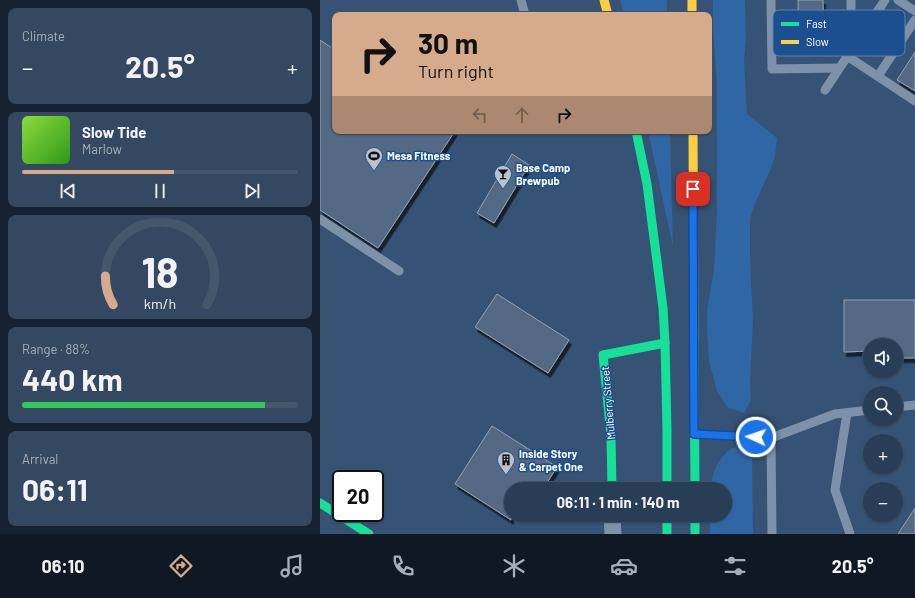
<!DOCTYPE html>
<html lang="en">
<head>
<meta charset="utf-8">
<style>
  body { margin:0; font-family:Barlow,sans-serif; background:#344961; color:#f1f3f6; height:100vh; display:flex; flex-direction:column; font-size:15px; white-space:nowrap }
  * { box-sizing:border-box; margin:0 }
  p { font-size:13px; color:#a5aeba }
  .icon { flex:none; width:22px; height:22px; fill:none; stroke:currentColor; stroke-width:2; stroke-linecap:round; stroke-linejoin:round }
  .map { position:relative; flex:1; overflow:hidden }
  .details { display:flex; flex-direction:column; gap:8px; padding:8px; background:#162230; width:320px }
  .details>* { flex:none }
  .banner { position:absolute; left:12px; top:12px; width:380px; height:122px; border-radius:8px; box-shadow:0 1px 3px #0004,0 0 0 1px #44576d; background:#d6ab8b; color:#111; overflow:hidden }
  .buttons { position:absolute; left:543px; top:338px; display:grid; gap:8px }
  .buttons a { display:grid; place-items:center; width:40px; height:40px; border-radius:50%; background:#283e57; box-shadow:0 1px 3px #0004,0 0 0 1px #44576d; font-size:20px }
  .speed { position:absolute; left:12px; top:470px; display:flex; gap:8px; font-size:20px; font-weight:700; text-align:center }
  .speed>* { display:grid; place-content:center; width:52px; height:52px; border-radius:50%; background:#283e57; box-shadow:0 1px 3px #0004,0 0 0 1px #44576d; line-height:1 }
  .speed .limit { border:2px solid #111; border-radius:6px; background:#fff; color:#111 }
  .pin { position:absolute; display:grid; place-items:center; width:34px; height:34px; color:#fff; margin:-17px; border-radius:8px; box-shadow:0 2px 6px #0006 }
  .me { position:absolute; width:44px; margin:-22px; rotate:273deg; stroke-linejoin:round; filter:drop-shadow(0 0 3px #0008) }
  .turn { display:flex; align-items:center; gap:14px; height:84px; padding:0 20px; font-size:18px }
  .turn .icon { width:52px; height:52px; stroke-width:2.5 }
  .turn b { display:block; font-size:28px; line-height:34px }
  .lanes { display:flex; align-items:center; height:38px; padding:0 20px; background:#0003; justify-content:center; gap:20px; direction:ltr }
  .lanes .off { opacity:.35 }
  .big { font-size:30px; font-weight:700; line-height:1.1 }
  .details .card { flex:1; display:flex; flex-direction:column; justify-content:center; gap:6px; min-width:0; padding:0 14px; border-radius:8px; background:#344961 }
  .details .dial { align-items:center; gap:0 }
  .dial svg { height:104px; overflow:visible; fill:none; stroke:#44576d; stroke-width:7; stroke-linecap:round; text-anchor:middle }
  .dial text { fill:#f1f3f6; stroke:none }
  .song { display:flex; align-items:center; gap:12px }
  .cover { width:48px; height:48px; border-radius:6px; background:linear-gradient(135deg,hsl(90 70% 55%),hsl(110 70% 35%)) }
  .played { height:4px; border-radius:2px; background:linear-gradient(90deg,#d6ab8b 55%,#44576d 55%) }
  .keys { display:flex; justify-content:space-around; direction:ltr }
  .heat { display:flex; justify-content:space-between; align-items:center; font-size:22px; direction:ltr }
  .charge { height:6px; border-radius:3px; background:linear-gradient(90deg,#34c759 88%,#44576d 0) }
  .trip { position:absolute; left:184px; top:482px; width:228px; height:40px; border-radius:20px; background:#283e57; box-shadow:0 1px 3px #0004,0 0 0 1px #44576d; font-weight:700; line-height:40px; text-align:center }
  .dock { display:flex; height:64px; justify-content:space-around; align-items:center; background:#101923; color:#a5aeba }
  .dock .icon { width:28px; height:28px }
  .dock .on { color:#d6ab8b }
  .dock b { font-size:18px; color:#f1f3f6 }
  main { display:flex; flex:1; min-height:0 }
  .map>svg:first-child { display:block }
  .green { fill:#2f66a5 }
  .building { fill:#526984; stroke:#92a2b6; filter:url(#shadow) }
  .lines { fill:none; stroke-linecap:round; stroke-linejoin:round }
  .lane { stroke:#7d92a8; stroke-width:9 }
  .street { stroke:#7d92a8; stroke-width:17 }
  .fast { stroke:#16e098; stroke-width:9 }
  .slow { stroke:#ffcf43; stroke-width:9 }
  .route-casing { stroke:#114b97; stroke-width:10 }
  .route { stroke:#1a73e8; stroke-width:7 }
  .labels { text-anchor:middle; stroke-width:3; stroke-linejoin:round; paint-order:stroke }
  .poi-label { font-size:11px; font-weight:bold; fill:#fff; stroke:#1b4f8f; text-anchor:start }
  .street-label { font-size:11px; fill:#fff; stroke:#1b4f8f }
  .key { fill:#1b4f8f; stroke:#5f84b1; stroke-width:1 }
  .key-label { font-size:11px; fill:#fff }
</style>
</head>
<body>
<main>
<section class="details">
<div class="card"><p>Climate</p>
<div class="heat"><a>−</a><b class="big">20.5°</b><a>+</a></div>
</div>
<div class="card">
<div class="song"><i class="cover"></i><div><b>Slow Tide</b><p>Marlow</p></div></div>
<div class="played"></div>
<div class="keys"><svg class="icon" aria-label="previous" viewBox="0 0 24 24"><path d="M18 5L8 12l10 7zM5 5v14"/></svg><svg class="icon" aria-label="pause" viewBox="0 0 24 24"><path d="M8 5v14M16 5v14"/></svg><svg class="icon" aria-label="next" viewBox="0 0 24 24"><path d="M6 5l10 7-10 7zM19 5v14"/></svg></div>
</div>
<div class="card dial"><svg viewBox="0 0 100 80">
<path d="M14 69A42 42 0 1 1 86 69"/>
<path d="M14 69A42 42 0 0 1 8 47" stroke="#d6ab8b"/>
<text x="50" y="56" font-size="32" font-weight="700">18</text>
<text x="50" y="72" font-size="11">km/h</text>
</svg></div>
<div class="card"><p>Range · 88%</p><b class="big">440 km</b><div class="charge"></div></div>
<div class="card"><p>Arrival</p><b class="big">06:11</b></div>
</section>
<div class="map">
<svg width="595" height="534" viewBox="0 0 595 534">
  <defs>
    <filter id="shadow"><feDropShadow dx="2.5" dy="4.5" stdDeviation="0" flood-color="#0009"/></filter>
  </defs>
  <rect width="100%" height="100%" fill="#365274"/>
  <!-- green -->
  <g class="green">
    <path d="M300,0h47v15h-43z"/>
    <path d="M393,0h32l1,40 -2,21 3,53 30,24 -2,18 -5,15 -14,30 -6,18v38l3,66 -3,58 1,19 -7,13 -16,-5 -11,-17 -8,-30 -1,-16 -1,-17v-18l4,-23 3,-18 3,-58v-127l-4,-54z"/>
    <path d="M328,131h22l3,116z"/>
    <path d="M420,447l7,1 5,3 1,83h-43v-19h15v-26h-15c1,-13 7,-29 18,-38 3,-3 8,-4 12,-4z"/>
  </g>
  <!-- building -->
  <g class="building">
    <path d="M478,0h25l1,45h-25z"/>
    <path d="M0,40l15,10v81h120l-77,117 -58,-38z"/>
    <path d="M595,52v39l-18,-11z"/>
    <path d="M192,154l17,11 -35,58 -17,-10z"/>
    <path d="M177,294l72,46 -21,33 -73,-46z"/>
    <path d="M524,300h71v58h-19v-13h-26v6l-26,1z"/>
    <path d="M172,426l65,41 -14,22h-32v31l-56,-36z"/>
    <path d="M595,508v26h-17z"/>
  </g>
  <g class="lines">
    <!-- lane -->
    <g class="lane">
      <path d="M201,0l4,15"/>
      <path d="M451,0l1,69 67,-1"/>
      <path d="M578,0l17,11"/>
      <path d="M531,51v-51"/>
      <path d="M527,56l68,45"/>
      <path d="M558,76l37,-56"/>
      <path d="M505,90l60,-90"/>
      <path d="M0,219l79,52"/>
      <path d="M576,407l19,-2"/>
      <path d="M527,413l-12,77 15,44"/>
      <path d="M374,434l77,4 1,96"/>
      <path d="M451,438l64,-24 35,-4"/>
    </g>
    <!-- street -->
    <path class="street" d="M292,515l1,19"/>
    <!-- fast -->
    <g class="fast">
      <path d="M316,131l11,53 16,124 2,35 2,87v59"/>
      <path d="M374,336l1,153"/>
      <path d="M292,489l-1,-53 -8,-81 62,-12"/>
      <path d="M0,503l49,31"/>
      <path d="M347,515v19"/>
      <path d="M375,515v19"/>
    </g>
    <!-- slow -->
    <g class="slow">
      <path d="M284,0l4,15"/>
      <path d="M372,0v15"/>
      <path d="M373,131l1,205"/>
    </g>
  </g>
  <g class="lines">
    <defs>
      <path id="route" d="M373,189l1,245 62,3"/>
    </defs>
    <!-- route casing -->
    <use href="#route" class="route-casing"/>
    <!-- route -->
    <use href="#route" class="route"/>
  </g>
  <!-- icons -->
  <defs>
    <symbol id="stadium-pin" viewBox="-11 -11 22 30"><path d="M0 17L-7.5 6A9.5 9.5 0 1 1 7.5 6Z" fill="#b9c2ce" stroke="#1b4f8f"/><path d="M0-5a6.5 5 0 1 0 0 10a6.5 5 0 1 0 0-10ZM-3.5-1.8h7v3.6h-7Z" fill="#111"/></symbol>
    <symbol id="bar-pin" viewBox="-11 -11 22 30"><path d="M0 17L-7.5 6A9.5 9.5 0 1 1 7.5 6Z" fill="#b9c2ce" stroke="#1b4f8f"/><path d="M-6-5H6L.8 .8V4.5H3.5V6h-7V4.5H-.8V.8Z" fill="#111"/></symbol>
    <symbol id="building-pin" viewBox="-11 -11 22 30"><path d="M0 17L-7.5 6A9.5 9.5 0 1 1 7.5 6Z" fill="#b9c2ce" stroke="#1b4f8f"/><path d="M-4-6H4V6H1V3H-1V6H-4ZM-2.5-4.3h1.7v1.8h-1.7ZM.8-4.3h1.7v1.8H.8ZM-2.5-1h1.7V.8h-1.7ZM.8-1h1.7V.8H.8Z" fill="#111"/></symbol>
  </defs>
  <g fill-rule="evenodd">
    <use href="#stadium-pin" x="44" y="146" width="20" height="27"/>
    <use href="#bar-pin" x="173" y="164" width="20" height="27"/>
    <use href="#building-pin" x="176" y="450" width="20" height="27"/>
  </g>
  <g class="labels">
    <!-- poi labels -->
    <g class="poi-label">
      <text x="67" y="160">Mesa Fitness</text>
      <text x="196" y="172">Base Camp<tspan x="196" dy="13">Brewpub</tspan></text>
      <text x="199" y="458">Inside Story<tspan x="199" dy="13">&amp; Carpet One</tspan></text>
    </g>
    <!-- street labels -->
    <g class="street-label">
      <text transform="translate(288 403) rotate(-95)" y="4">Mulberry Street</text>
    </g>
  </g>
  <!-- legend -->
  <rect x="453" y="10" width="132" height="46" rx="6" class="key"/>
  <rect x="461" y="22" width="18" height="4" fill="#16e098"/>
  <rect x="461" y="40" width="18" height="4" fill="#ffcf43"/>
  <g class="key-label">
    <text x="486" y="28">Fast</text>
    <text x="486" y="46">Slow</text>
  </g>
</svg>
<div class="buttons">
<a><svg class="icon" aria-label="sound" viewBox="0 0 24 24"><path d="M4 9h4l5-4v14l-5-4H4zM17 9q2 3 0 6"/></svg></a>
<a><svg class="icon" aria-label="search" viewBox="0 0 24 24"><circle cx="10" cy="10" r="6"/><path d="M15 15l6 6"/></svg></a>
<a>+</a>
<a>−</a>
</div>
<div class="speed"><div class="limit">20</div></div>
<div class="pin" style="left:373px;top:189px;background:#d93025"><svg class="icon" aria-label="arrive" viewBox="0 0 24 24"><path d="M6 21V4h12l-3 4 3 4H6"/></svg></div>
<svg class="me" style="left:436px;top:437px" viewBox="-20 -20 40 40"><circle r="17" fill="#1a73e8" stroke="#fff" stroke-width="3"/><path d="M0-11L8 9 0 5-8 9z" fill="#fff"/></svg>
<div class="trip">06:11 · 1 min · 140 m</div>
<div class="banner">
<div class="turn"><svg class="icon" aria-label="right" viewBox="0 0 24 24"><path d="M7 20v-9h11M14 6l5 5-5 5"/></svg><div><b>30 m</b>Turn right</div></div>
<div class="lanes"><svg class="icon off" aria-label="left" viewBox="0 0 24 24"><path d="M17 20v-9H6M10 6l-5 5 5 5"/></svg><svg class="icon off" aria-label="ahead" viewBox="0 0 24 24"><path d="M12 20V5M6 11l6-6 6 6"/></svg><svg class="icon" aria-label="right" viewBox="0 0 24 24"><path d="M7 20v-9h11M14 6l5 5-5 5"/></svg></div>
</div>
</div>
</main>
<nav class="dock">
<b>06:10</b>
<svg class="icon on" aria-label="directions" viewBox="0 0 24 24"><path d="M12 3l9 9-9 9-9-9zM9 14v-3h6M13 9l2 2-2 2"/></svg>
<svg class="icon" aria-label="music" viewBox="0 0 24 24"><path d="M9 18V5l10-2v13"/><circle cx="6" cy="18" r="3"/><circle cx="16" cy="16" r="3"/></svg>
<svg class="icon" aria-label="phone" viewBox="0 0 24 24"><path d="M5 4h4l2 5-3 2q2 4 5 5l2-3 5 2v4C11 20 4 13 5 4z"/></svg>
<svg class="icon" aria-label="climate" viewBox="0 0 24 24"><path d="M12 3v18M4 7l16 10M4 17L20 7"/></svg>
<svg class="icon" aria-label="car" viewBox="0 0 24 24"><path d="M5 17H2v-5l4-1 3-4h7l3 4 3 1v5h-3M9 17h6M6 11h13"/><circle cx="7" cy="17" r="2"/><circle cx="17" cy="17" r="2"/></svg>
<svg class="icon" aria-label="filters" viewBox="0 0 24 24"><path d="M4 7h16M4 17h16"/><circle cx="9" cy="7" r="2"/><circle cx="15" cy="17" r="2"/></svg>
<b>20.5°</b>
</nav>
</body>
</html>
